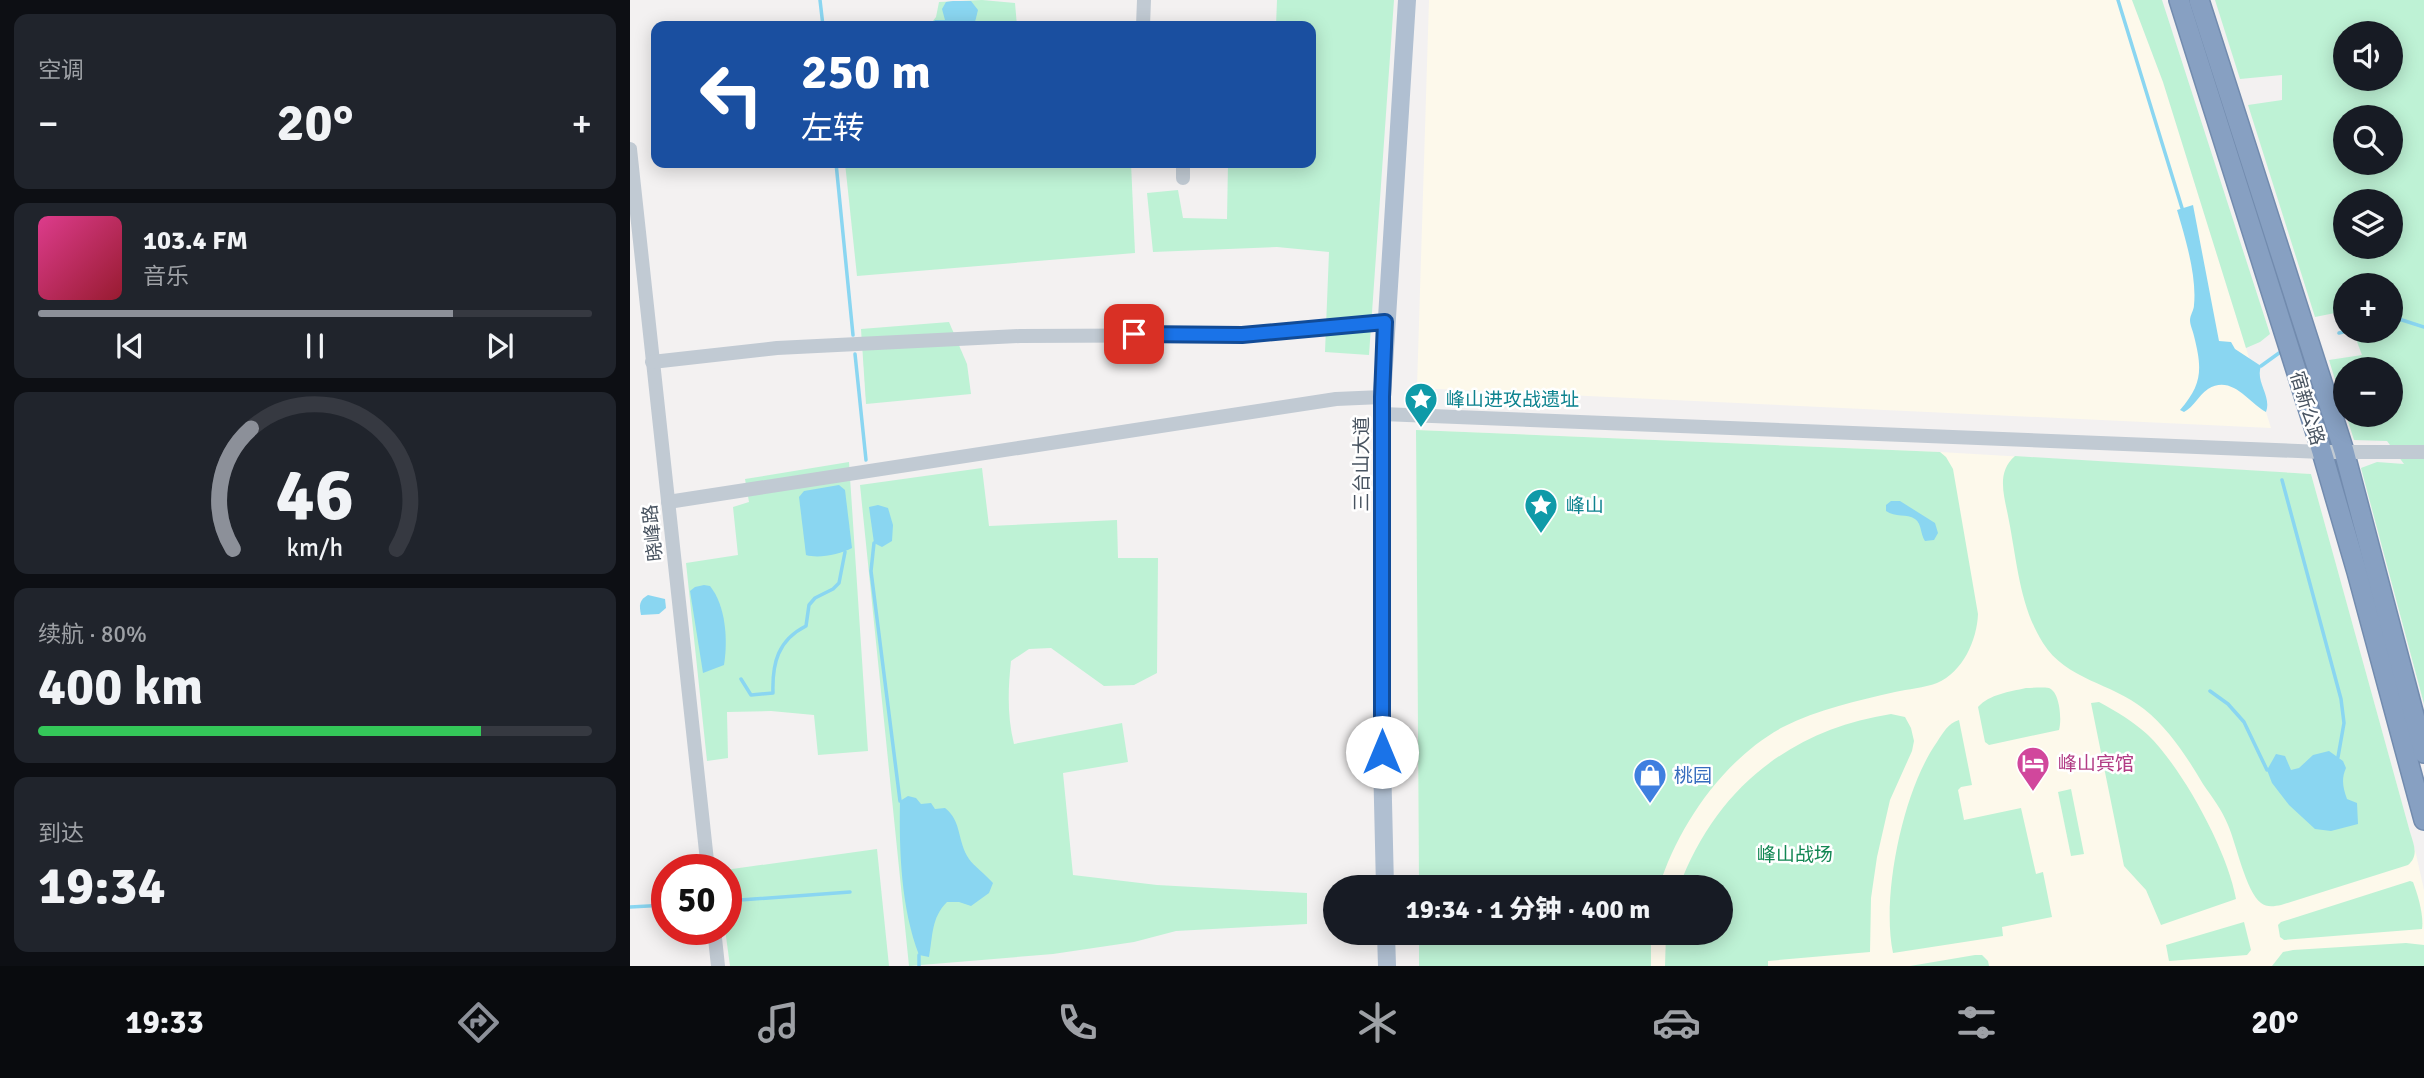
<!DOCTYPE html>
<html lang="zh">
<head>
<meta charset="utf-8">
<style>
  body { margin:0; font-family:Signika,"Noto Sans SC",sans-serif; background:#20242c; color:#f1f3f6; height:100vh; display:flex; flex-direction:column; font-size:26px; white-space:nowrap }
  * { box-sizing:border-box; margin:0 }
  p { font-size:23px; color:#9ea1a6 }
  .icon { flex:none; width:38px; height:38px; fill:none; stroke:currentColor; stroke-width:2; stroke-linecap:round; stroke-linejoin:round }
  .map { position:relative; flex:1; overflow:hidden }
  .drawer { display:flex; flex-direction:column; gap:14px; padding:14px; background:#0d0f14; width:630px }
  .drawer>* { flex:none }
  .top-card { position:absolute; left:21px; top:21px; width:665px; height:147px; border-radius:14px; box-shadow:0 4px 18px #0003; background:#1a4fa0; color:#fff; overflow:hidden }
  .buttons { position:absolute; left:1703px; top:21px; display:grid; gap:14px }
  .buttons a { display:grid; place-items:center; width:70px; height:70px; border-radius:50%; background:#171b24; box-shadow:0 4px 18px #0003; font-size:35px }
  .speed { position:absolute; left:21px; top:854px; display:flex; gap:14px; font-size:35px; font-weight:700; text-align:center }
  .speed>* { display:grid; place-content:center; width:91px; height:91px; border-radius:50%; background:#171b24; box-shadow:0 4px 18px #0003; line-height:1 }
  .speed .limit { border:10px solid #d22; background:#fff; color:#111 }
  .pin { position:absolute; display:grid; place-items:center; width:60px; height:60px; color:#fff; margin:-30px; border-radius:14px; box-shadow:0 4px 10px #0006 }
  .me { position:absolute; width:77px; margin:-38px; rotate:0deg; stroke-linejoin:round; filter:drop-shadow(0 0 5px #0008) }
  .turn { display:flex; align-items:center; gap:24px; height:147px; padding:0 35px; font-size:32px }
  .turn .icon { width:91px; height:91px; stroke-width:2.5 }
  .turn b { display:block; font-size:49px; line-height:60px }
  .big { font-size:52px; font-weight:800; line-height:1.1 }
  .drawer .card { flex:1; display:flex; flex-direction:column; justify-content:center; gap:10px; min-width:0; padding:0 24px; border-radius:14px; background:#20242c }
  .drawer .dial { align-items:center; gap:0 }
  .dial svg { height:182px; overflow:visible; fill:none; stroke:#363941; stroke-width:7; stroke-linecap:round; text-anchor:middle }
  .dial text { fill:#f1f3f6; stroke:none }
  .song { display:flex; align-items:center; gap:21px }
  .cover { width:84px; height:84px; border-radius:10px; background:linear-gradient(135deg,hsl(330 70% 55%),hsl(350 70% 35%)) }
  .played { height:7px; border-radius:4px; background:linear-gradient(90deg,#8c9099 75%,#363941 75%) }
  .keys { display:flex; justify-content:space-around; direction:ltr }
  .heat { display:flex; justify-content:space-between; align-items:center; font-size:38px; direction:ltr }
  .charge { height:10px; border-radius:5px; background:linear-gradient(90deg,#34c759 80%,#363941 0) }
  .trip { position:absolute; left:693px; top:875px; width:410px; height:70px; border-radius:35px; background:#171b24; box-shadow:0 4px 18px #0003; font-weight:800; line-height:70px; text-align:center }
  .dock { display:flex; height:112px; justify-content:space-around; align-items:center; background:#090b0e; color:#9ea1a6 }
  .dock .icon { width:49px; height:49px }
  .dock .current { color:#8c9099 }
  .dock b { font-size:32px; color:#f1f3f6 }
  main { display:flex; flex:1; min-height:0 }
  .map>svg:first-child { display:block }
  .commercial { fill:#fdf9eb }
  .green { fill:#bef2d5; fill-rule:evenodd }
  .water { fill:#8ad6f1 }
  .lines { fill:none; stroke-linecap:round; stroke-linejoin:round }
  .stream { stroke:#8ad6f1; stroke-width:3.5 }
  .highway-casing { stroke:#728bae; stroke-width:22 }
  .minor { stroke:#c1cad3; stroke-width:14 }
  .major { stroke:#b0bfd1; stroke-width:18 }
  .highway { stroke:#87a0c2; stroke-width:19 }
  .route-casing { stroke:#114b97; stroke-width:18 }
  .route { stroke:#1a73e8; stroke-width:12 }
  .labels { text-anchor:middle; stroke-width:5; stroke-linejoin:round; paint-order:stroke }
  .culture-label { font-size:19px; fill:#0d838f; stroke:#fff; text-anchor:start }
  .street-label { font-size:19px; fill:#485360; stroke:#fff }
  .hotel-label { font-size:19px; fill:#b23c85; stroke:#fff; text-anchor:start }
  .shop-label { font-size:19px; fill:#366cbe; stroke:#fff; text-anchor:start }
  .park-label { font-size:19px; fill:#138753; stroke:#fff }
</style>
</head>
<body>
<main>
<section class="drawer">
<div class="card"><p>空调</p>
<div class="heat"><a>−</a><b class="big">20°</b><a>+</a></div>
</div>
<div class="card">
<div class="song"><i class="cover"></i><div><b>103.4 FM</b><p>音乐</p></div></div>
<div class="played"></div>
<div class="keys"><svg class="icon" aria-label="previous" viewBox="0 0 24 24"><path d="M18 5L8 12l10 7zM5 5v14"/></svg><svg class="icon" aria-label="pause" viewBox="0 0 24 24"><path d="M8 5v14M16 5v14"/></svg><svg class="icon" aria-label="next" viewBox="0 0 24 24"><path d="M6 5l10 7-10 7zM19 5v14"/></svg></div>
</div>
<div class="card dial"><svg viewBox="0 0 100 80">
<path d="M14 69A42 42 0 1 1 86 69"/>
<path d="M14 69A42 42 0 0 1 22 16" stroke="#8c9099"/>
<text x="50" y="56" font-size="32" font-weight="700">46</text>
<text x="50" y="72" font-size="11">km/h</text>
</svg></div>
<div class="card"><p>续航 · 80%</p><b class="big">400 km</b><div class="charge"></div></div>
<div class="card"><p>到达</p><b class="big">19:34</b></div>
</section>
<div class="map">
<svg width="1794" height="966" viewBox="0 0 1794 966">
  <rect width="100%" height="100%" fill="#f3f1f1"/>
  <!-- commercial -->
  <g class="commercial">
    <path d="M799,0h703l31,82 108,346 -854,-40z"/>
    <path d="M786,430l524,22 371,22 105,380 8,36v76h-1005v-33h301v-46h-301z"/>
  </g>
  <!-- green -->
  <g class="green">
    <path d="M352,0l33,3 2,23h-88l7,-9 3,-15z"/>
    <path d="M647,0h117l-25,355 -44,-3 4,-100 -52,-5 -124,5 -6,-59 31,-3 5,28 44,1 1,-56h83v-137h-35z"/>
    <path d="M1502,0h30l108,334 -10,8 -14,6 -83,-266z"/>
    <path d="M1585,0h209v704l-63,-236 16,-6 27,2 -17,-23 -33,-1 -8,-25h44v-46h-45v43l-16,-52 33,-5 -9,-24h37v-46h-45v26l-30,6 -67,-212 34,-5v-25l-42,4zM1715,33h45v46h-45zM1715,117h45v46h-45zM1715,201h45v46h-45z"/>
    <path d="M215,163h286l4,90 -278,23z"/>
    <path d="M319,322l18,42 4,30 -105,10 -5,-75z"/>
    <path d="M786,430l524,22 6,5 7,12 25,145c-1,26 -15,58 -41,69 -13,5 -29,6 -42,9 -38,9 -77,17 -112,35 -58,31 -105,98 -124,160h-240z"/>
    <path d="M1385,456l296,18 99,358c4,13 9,24 -2,33l-127,40c-6,1 -14,3 -20,-2 -15,-11 -25,-60 -33,-78 -6,-15 -16,-28 -25,-41 -16,-27 -34,-55 -59,-75 -32,-26 -78,-29 -101,-66 -23,-36 -26,-81 -34,-122 -4,-23 -14,-48 6,-65z"/>
    <path d="M219,462l19,289 -50,4 -4,-40 -43,-4 -44,1 1,46 -21,3 -21,-198 52,-8 -5,-48 16,-5 -4,-23z"/>
    <path d="M352,468l7,58 128,-6 1,38h40l-1,115 -23,12 -30,1 -53,-38 -22,1 -18,12c-3,28 -4,55 3,83l108,-21 6,39 -65,11 10,102 84,10 150,8v31l-131,7 -42,11 -81,12 -144,12 -49,-481z"/>
    <path d="M1396,688c7,0 16,-1 23,0 11,4 13,32 10,42l-70,15 -4,-3 -7,-35c12,-13 31,-15 48,-19z"/>
    <path d="M1469,702c17,9 35,20 49,33 35,34 80,117 88,164l-75,26 -15,-35 -22,-24 -33,-163z"/>
    <path d="M1261,714l14,3 6,11 3,13 -2,10 -22,49 -13,57 -6,41 -1,54 -102,9v5h-103l1,-33h54v-46h-41c36,-97 110,-157 212,-173z"/>
    <path d="M1329,720l13,65 -11,2 -3,3 6,30 57,-12 15,66 7,-2 9,45 -50,10 1,9 -110,17c-12,-57 10,-163 44,-211 6,-9 11,-19 22,-22z"/>
    <path d="M1441,789l13,65 -13,2 -13,-64z"/>
    <path d="M247,849l12,117h-159l-5,-37v-59z"/>
    <path d="M1780,881l3,1c5,13 11,34 9,47l-138,11 -4,-3 -2,-12 3,-3z"/>
    <path d="M1614,922l7,28 -4,5 -78,6 -3,-16z"/>
    <rect x="789" y="933" width="232" height="33"/>
    <path d="M1776,943l18,2v21h-152l11,-14 10,-2z"/>
    <path d="M1345,955h7l6,6 1,5h-79z"/>
  </g>
  <!-- water -->
  <g class="water">
    <path d="M323,1h18l7,9 -3,12 -9,4h-36l5,-6h10l-3,-11 4,-7z"/>
    <path d="M1563,205l26,136 12,1 4,7 26,17c-6,16 11,30 5,46 -17,-9 -34,-38 -58,-23 -10,7 -14,18 -24,23l-4,-2c23,-26 22,-42 14,-74 -1,-5 -4,-11 -4,-16 0,-5 4,-10 4,-15 3,-29 -9,-68 -17,-95z"/>
    <path d="M209,485l6,5 7,58c-12,6 -33,11 -46,7l-7,-58 5,-6z"/>
    <path d="M1261,501h9l35,22 3,10 -4,7 -9,1c-5,-7 -3,-17 -10,-22 -8,-6 -20,-1 -29,-8v-6z"/>
    <path d="M248,505l10,3 5,17 -1,16 -10,6 -8,-4 -5,-36z"/>
    <path d="M74,585l6,1c16,20 18,54 14,79l-21,8 -13,-82 5,-4z"/>
    <path d="M18,595l17,4 1,9 -7,6 -18,1c-2,-10 -2,-15 7,-20z"/>
    <path d="M1699,751l14,10 3,7c-5,11 -3,20 1,31l10,4 1,21 -27,7 -16,-2 -26,-24 -17,-22 -5,-13 9,-16 9,2 6,14 8,-2 14,-13z"/>
    <path d="M278,796l8,2 5,6 10,-1 4,6 10,-1c17,13 12,33 24,51 5,7 16,15 24,24l-4,10 -18,13 -12,-4h-12c-16,16 -14,34 -18,55l-10,-2c-18,-47 -20,-104 -19,-154z"/>
  </g>
  <g class="lines">
    <!-- stream -->
    <g class="stream">
      <path d="M190,0l3,26"/>
      <path d="M1488,0l64,208"/>
      <path d="M206,163l17,172"/>
      <path d="M1760,319h9l25,8"/>
      <path d="M1709,333l8,-2"/>
      <path d="M225,354l11,106"/>
      <path d="M1631,366l18,-13"/>
      <path d="M1652,480l59,219 3,24 -6,34"/>
      <path d="M244,543l-3,28 29,230"/>
      <path d="M111,679l10,16 22,-2c-1,-30 5,-53 33,-67l3,-21 6,-7 18,-9 6,-6 6,-31"/>
      <path d="M1580,691l18,13 16,18 23,48"/>
      <path d="M96,901l124,-9"/>
      <path d="M0,907l37,-2"/>
      <path d="M289,955v11"/>
    </g>
    <defs>
      <g id="highway">
        <path d="M1549,0l143,452 35,120 67,248"/>
        <path d="M1569,0l145,451 80,302"/>
      </g>
    </defs>
    <!-- highway casing -->
    <use href="#highway" class="highway-casing"/>
    <!-- minor -->
    <g class="minor">
      <path d="M513,26l1,-26"/>
      <path d="M0,149l78,721"/>
      <path d="M553,178v-15"/>
      <path d="M22,362l125,-14 243,-12 222,-1 143,-13"/>
      <path d="M752,414l940,38h102"/>
      <path d="M38,502l668,-103 46,-2"/>
      <path d="M84,929l4,37"/>
    </g>
    <!-- major -->
    <g class="major">
      <path d="M755,887l-3,-128v-362l25,-397"/>
      <path d="M756,933l1,33"/>
    </g>
    <!-- highway -->
    <use href="#highway" class="highway"/>
  </g>
  <g class="lines">
    <defs>
      <path id="route" d="M504,334l108,1 143,-13 -3,75v355"/>
    </defs>
    <!-- route casing -->
    <use href="#route" class="route-casing"/>
    <!-- route -->
    <use href="#route" class="route"/>
  </g>
  <!-- icons -->
  <defs>
    <symbol id="sight-pin" viewBox="-11 -11 22 30"><path d="M0 17L-7.5 6A9.5 9.5 0 1 1 7.5 6Z" fill="#0f9aa8" stroke="#fff"/><path d="M0-6L1.8-2.2L6-1.7L2.9 1.2L3.7 5.4L0 3.3L-3.7 5.4L-2.9 1.2L-6-1.7L-1.8-2.2Z" fill="#fff"/></symbol>
    <symbol id="hotel-pin" viewBox="-11 -11 22 30"><path d="M0 17L-7.5 6A9.5 9.5 0 1 1 7.5 6Z" fill="#d1479c" stroke="#fff"/><path d="M-6-4.5h1.5V1H6V5H4.5V3h-9V5H-6ZM-4 0a1.8 1.8 0 1 1 3.6 0ZM.5 0V-2.5h3Q6-2.5 6 0Z" fill="#fff"/></symbol>
    <symbol id="shop-pin" viewBox="-11 -11 22 30"><path d="M0 17L-7.5 6A9.5 9.5 0 1 1 7.5 6Z" fill="#3f7fe0" stroke="#fff"/><path d="M-5-2.5h2.3a2.7 3.5 0 0 1 5.4 0H5L5.5 6h-11ZM-1.5-2.5h3a1.5 2.3 0 0 0-3 0Z" fill="#fff"/></symbol>
  </defs>
  <g fill-rule="evenodd">
    <use href="#sight-pin" x="772" y="380" width="38" height="52"/>
    <use href="#sight-pin" x="892" y="486" width="38" height="52"/>
    <use href="#hotel-pin" x="1384" y="744" width="38" height="52"/>
    <use href="#shop-pin" x="1001" y="756" width="38" height="52"/>
  </g>
  <g class="labels">
    <!-- culture labels -->
    <g class="culture-label">
      <text x="816" y="406">峰山进攻战遗址</text>
      <text x="936" y="512">峰山</text>
    </g>
    <!-- street labels -->
    <g class="street-label">
      <text transform="translate(1678 408) rotate(73)" y="7">宿新公路</text>
      <text transform="translate(731 464) rotate(-90)" y="7">三台山大道</text>
      <text transform="translate(22 533) rotate(-96)" y="7">晓峰路</text>
    </g>
    <!-- hotel labels -->
    <g class="hotel-label">
      <text x="1428" y="770">峰山宾馆</text>
    </g>
    <!-- shop labels -->
    <g class="shop-label">
      <text x="1044" y="782">桃园</text>
    </g>
    <!-- park labels -->
    <g class="park-label">
      <text x="1165" y="861">峰山战场</text>
    </g>
  </g>
</svg>
<div class="buttons">
<a><svg class="icon" aria-label="sound" viewBox="0 0 24 24"><path d="M4 9h4l5-4v14l-5-4H4zM17 9q2 3 0 6"/></svg></a>
<a><svg class="icon" aria-label="search" viewBox="0 0 24 24"><circle cx="10" cy="10" r="6"/><path d="M15 15l6 6"/></svg></a>
<a><svg class="icon" aria-label="layers" viewBox="0 0 24 24"><path d="M12 4l9 5-9 5-9-5zM3 14l9 5 9-5"/></svg></a>
<a>+</a>
<a>−</a>
</div>
<div class="speed"><div class="limit">50</div></div>
<div class="pin" style="left:504px;top:334px;background:#d93025"><svg class="icon" aria-label="arrive" viewBox="0 0 24 24"><path d="M6 21V4h12l-3 4 3 4H6"/></svg></div>
<svg class="me" style="left:752px;top:752px" viewBox="-20 -20 40 40"><circle r="19" fill="#fff"/><path d="M0-13L10 11 0 6-10 11z" fill="#1a73e8"/></svg>
<div class="trip">19:34 · 1 分钟 · 400 m</div>
<div class="top-card">
<div class="turn"><svg class="icon" aria-label="left" viewBox="0 0 24 24"><path d="M17 20v-9H6M10 6l-5 5 5 5"/></svg><div><b>250 m</b>左转</div></div>
</div>
</div>
</main>
<nav class="dock">
<b>19:33</b>
<svg class="icon current" aria-label="directions" viewBox="0 0 24 24"><path d="M12 3l9 9-9 9-9-9zM9 14v-3h6M13 9l2 2-2 2"/></svg>
<svg class="icon" aria-label="music" viewBox="0 0 24 24"><path d="M9 18V5l10-2v13"/><circle cx="6" cy="18" r="3"/><circle cx="16" cy="16" r="3"/></svg>
<svg class="icon" aria-label="phone" viewBox="0 0 24 24"><path d="M5 4h4l2 5-3 2q2 4 5 5l2-3 5 2v4C11 20 4 13 5 4z"/></svg>
<svg class="icon" aria-label="climate" viewBox="0 0 24 24"><path d="M12 3v18M4 7l16 10M4 17L20 7"/></svg>
<svg class="icon" aria-label="car" viewBox="0 0 24 24"><path d="M5 17H2v-5l4-1 3-4h7l3 4 3 1v5h-3M9 17h6M6 11h13"/><circle cx="7" cy="17" r="2"/><circle cx="17" cy="17" r="2"/></svg>
<svg class="icon" aria-label="filters" viewBox="0 0 24 24"><path d="M4 7h16M4 17h16"/><circle cx="9" cy="7" r="2"/><circle cx="15" cy="17" r="2"/></svg>
<b>20°</b>
</nav>
</body>
</html>
